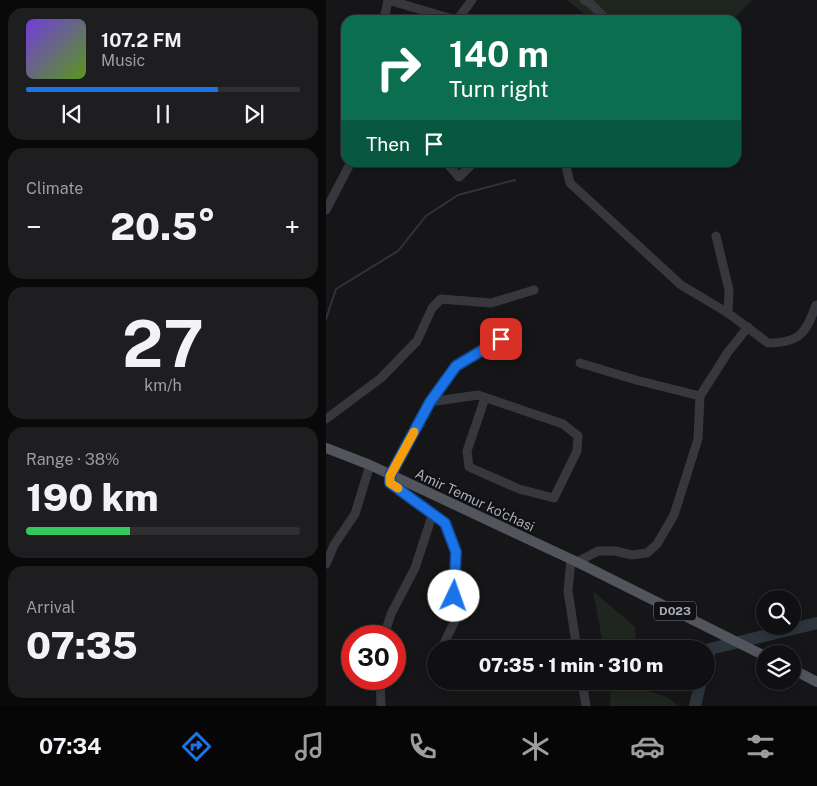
<!DOCTYPE html>
<html lang="en">
<head>
<meta charset="utf-8">
<style>
  body { margin:0; font-family:"Public Sans",sans-serif; background:#1e1e20; color:#f1f3f6; height:100vh; display:flex; flex-direction:column; font-size:19px; white-space:nowrap }
  * { box-sizing:border-box; margin:0 }
  p { font-size:16px; color:#9c9d9f }
  .icon { flex:none; width:28px; height:28px; fill:none; stroke:currentColor; stroke-width:2; stroke-linecap:round; stroke-linejoin:round }
  .map { position:relative; flex:1; overflow:hidden }
  .details { display:flex; flex-direction:column; gap:8px; padding:8px; background:#09090a; width:326px }
  .details>* { flex:none }
  .guide { position:absolute; left:15px; top:15px; width:400px; height:152px; border-radius:15px; box-shadow:0 2px 8px #0003,0 0 0 1px #303032; background:#0b6e4f; color:#fff; overflow:hidden }
  .buttons { position:absolute; left:430px; top:590px; display:grid; gap:10px }
  .buttons a { display:grid; place-items:center; width:45px; height:45px; border-radius:50%; background:#101012; box-shadow:0 2px 8px #0003,0 0 0 1px #303032; font-size:25px }
  .speed { position:absolute; left:15px; top:625px; display:flex; gap:10px; font-size:25px; font-weight:700; text-align:center }
  .speed>* { display:grid; place-content:center; width:65px; height:65px; border-radius:50%; background:#101012; box-shadow:0 2px 8px #0003,0 0 0 1px #303032; line-height:1 }
  .speed .limit { border:8px solid #d22; background:#fff; color:#111 }
  .pin { position:absolute; display:grid; place-items:center; width:42px; height:42px; color:#fff; margin:-21px; border-radius:10px; box-shadow:0 2px 8px #0006 }
  .me { position:absolute; width:55px; margin:-28px; rotate:3deg; stroke-linejoin:round; filter:drop-shadow(0 0 4px #0008) }
  .turn { display:flex; align-items:center; gap:18px; height:105px; padding:0 25px; font-size:22px }
  .turn .icon { width:65px; height:65px; stroke-width:2.5 }
  .turn b { display:block; font-size:35px; line-height:42px }
  .then { display:flex; align-items:center; height:48px; padding:0 25px; background:#0003; gap:10px; font-size:19px }
  .big { font-size:38px; font-weight:800; line-height:1.1 }
  .details .tile { flex:1; display:flex; flex-direction:column; justify-content:center; gap:8px; min-width:0; padding:0 18px; border-radius:15px; background:#1e1e20 }
  .details .dial { align-items:center; gap:0 }
  .dial b { font-size:65px; line-height:1 }
  .song { display:flex; align-items:center; gap:15px }
  .cover { width:60px; height:60px; border-radius:8px; background:linear-gradient(135deg,hsl(260 70% 55%),hsl(90 70% 35%)) }
  .played { height:5px; border-radius:2px; background:linear-gradient(90deg,#1a73e8 70%,#303032 70%) }
  .keys { display:flex; justify-content:space-around; direction:ltr }
  .heat { display:flex; justify-content:space-between; align-items:center; font-size:28px; direction:ltr }
  .charge { height:8px; border-radius:4px; background:linear-gradient(90deg,#34c759 38%,#303032 0) }
  .trip { position:absolute; left:101px; top:640px; width:288px; height:50px; border-radius:25px; background:#101012; box-shadow:0 2px 8px #0003,0 0 0 1px #303032; font-weight:800; line-height:50px; text-align:center }
  .dock { display:flex; height:80px; justify-content:space-around; align-items:center; background:#060607; color:#9c9d9f }
  .dock .icon { width:35px; height:35px }
  .dock .selected { color:#1a73e8 }
  .dock b { font-size:22px; color:#f1f3f6 }
  main { display:flex; flex:1; min-height:0 }
  .map>svg:first-child { display:block }
  .green { fill:#1e261f }
  .lines { fill:none; stroke-linecap:round; stroke-linejoin:round }
  .stream { stroke:#2c353c; stroke-width:2 }
  .river { stroke:#2c353c; stroke-width:12 }
  .minor { stroke:#37383d; stroke-width:9 }
  .major { stroke:#53555c; stroke-width:10 }
  .route-casing { stroke:#114b97; stroke-width:12 }
  .route { stroke:#1a73e8; stroke-width:9 }
  .slow { stroke:#f59e0b; stroke-width:9 }
  .labels { text-anchor:middle; stroke-width:4.5; stroke-linejoin:round; paint-order:stroke }
  .shield { fill:#111113; stroke:#7b7e86; stroke-width:1 }
  .shield-label { font-size:12px; font-weight:bold; fill:#a8adb8 }
  .street-label { font-size:14px; fill:#a8adb8; stroke:#111113 }
</style>
</head>
<body>
<main>
<section class="details">
<div class="tile">
<div class="song"><i class="cover"></i><div><b>107.2 FM</b><p>Music</p></div></div>
<div class="played"></div>
<div class="keys"><svg class="icon" aria-label="previous" viewBox="0 0 24 24"><path d="M18 5L8 12l10 7zM5 5v14"/></svg><svg class="icon" aria-label="pause" viewBox="0 0 24 24"><path d="M8 5v14M16 5v14"/></svg><svg class="icon" aria-label="next" viewBox="0 0 24 24"><path d="M6 5l10 7-10 7zM19 5v14"/></svg></div>
</div>
<div class="tile"><p>Climate</p>
<div class="heat"><a>−</a><b class="big">20.5°</b><a>+</a></div>
</div>
<div class="tile dial"><b>27</b><p>km/h</p></div>
<div class="tile"><p>Range · 38%</p><b class="big">190 km</b><div class="charge"></div></div>
<div class="tile"><p>Arrival</p><b class="big">07:35</b></div>
</section>
<div class="map">
<svg width="491" height="706" viewBox="0 0 491 706">
  <rect width="100%" height="100%" fill="#161618"/>
  <!-- green -->
  <g class="green">
    <path d="M241,0h185l-20,20h-140z"/>
    <path d="M267,591l42,36 2,22h-33z"/>
    <path d="M285,681h29v7l29,10 9,8h-68z"/>
  </g>
  <g class="lines">
    <!-- stream -->
    <path class="stream" d="M0,319l10,-30 62,-38 28,-35 32,-21 57,-15"/>
    <!-- river -->
    <g class="river">
      <path d="M380,663l4,-14 107,-26"/>
      <path d="M369,706l6,-25"/>
    </g>
    <!-- minor -->
    <g class="minor">
      <path d="M62,0l68,20"/>
      <path d="M258,0l6,3 17,17"/>
      <path d="M58,20l4,-20"/>
      <path d="M131,20l15,-20"/>
      <path d="M120,162l13,15 15,-15"/>
      <path d="M239,162l5,21 111,102 47,28 40,30c32,0 38,-10 48,-38"/>
      <path d="M0,210l25,-48"/>
      <path d="M390,236l13,54 -1,23"/>
      <path d="M254,363l56,17 64,16"/>
      <path d="M104,402l48,-7 85,29 15,12 -1,15 -23,47 -35,-9 -50,-22 -2,-16 18,-53"/>
      <path d="M0,419l55,-41 36,-37 15,-33 9,-9 50,4 43,-13"/>
      <path d="M245,559l-3,32 9,58"/>
      <path d="M251,562l21,-11h17l17,4 15,-2 10,-9 17,-29 24,-76 2,-43 28,-44 20,-25"/>
      <path d="M0,564l8,-19 21,-31 15,-49"/>
      <path d="M58,636l7,-22 24,-46 18,-55"/>
      <path d="M119,641l12,-24 -3,-21 2,-44 -11,-29 -55,-40v-8l40,-73 26,-35 45,-28"/>
      <path d="M54,679l1,27"/>
      <path d="M256,681l4,25"/>
    </g>
    <!-- major -->
    <g class="major">
      <path d="M0,448l44,17 207,97 188,94"/>
      <path d="M466,669l25,13"/>
    </g>
  </g>
  <g class="lines">
    <defs>
      <path id="route" d="M128,596l2,-44 -11,-29 -55,-40v-7l40,-74 26,-36 45,-27"/>
    </defs>
    <!-- route casing -->
    <use href="#route" class="route-casing"/>
    <!-- route -->
    <use href="#route" class="route"/>
    <!-- slow -->
    <path class="slow" d="M72,488l-8,-5v-7l24,-44"/>
  </g>
  <g class="labels">
    <!-- shield labels -->
    <rect class="shield" x="328" y="601.5" width="42" height="19" rx="4"/>
    <g class="shield-label">
      <text x="349" y="615">D023</text>
    </g>
    <!-- street labels -->
    <g class="street-label">
      <text transform="translate(149 500) rotate(25)" y="5">Amir Temur ko'chasi</text>
    </g>
  </g>
</svg>
<div class="buttons">
<a><svg class="icon" aria-label="search" viewBox="0 0 24 24"><circle cx="10" cy="10" r="6"/><path d="M15 15l6 6"/></svg></a>
<a><svg class="icon" aria-label="layers" viewBox="0 0 24 24"><path d="M12 4l9 5-9 5-9-5zM3 14l9 5 9-5"/></svg></a>
</div>
<div class="speed"><div class="limit">30</div></div>
<div class="pin" style="left:175px;top:339px;background:#d93025"><svg class="icon" aria-label="arrive" viewBox="0 0 24 24"><path d="M6 21V4h12l-3 4 3 4H6"/></svg></div>
<svg class="me" style="left:128px;top:596px" viewBox="-20 -20 40 40"><circle r="19" fill="#fff"/><path d="M0-13L10 11 0 6-10 11z" fill="#1a73e8"/></svg>
<div class="trip">07:35 · 1 min · 310 m</div>
<div class="guide">
<div class="turn"><svg class="icon" aria-label="right" viewBox="0 0 24 24"><path d="M7 20v-9h11M14 6l5 5-5 5"/></svg><div><b>140 m</b>Turn right</div></div>
<div class="then">Then<svg class="icon" aria-label="arrive" viewBox="0 0 24 24"><path d="M6 21V4h12l-3 4 3 4H6"/></svg></div>
</div>
</div>
</main>
<nav class="dock">
<b>07:34</b>
<svg class="icon selected" aria-label="directions" viewBox="0 0 24 24"><path d="M12 3l9 9-9 9-9-9zM9 14v-3h6M13 9l2 2-2 2"/></svg>
<svg class="icon" aria-label="music" viewBox="0 0 24 24"><path d="M9 18V5l10-2v13"/><circle cx="6" cy="18" r="3"/><circle cx="16" cy="16" r="3"/></svg>
<svg class="icon" aria-label="phone" viewBox="0 0 24 24"><path d="M5 4h4l2 5-3 2q2 4 5 5l2-3 5 2v4C11 20 4 13 5 4z"/></svg>
<svg class="icon" aria-label="climate" viewBox="0 0 24 24"><path d="M12 3v18M4 7l16 10M4 17L20 7"/></svg>
<svg class="icon" aria-label="car" viewBox="0 0 24 24"><path d="M5 17H2v-5l4-1 3-4h7l3 4 3 1v5h-3M9 17h6M6 11h13"/><circle cx="7" cy="17" r="2"/><circle cx="17" cy="17" r="2"/></svg>
<svg class="icon" aria-label="filters" viewBox="0 0 24 24"><path d="M4 7h16M4 17h16"/><circle cx="9" cy="7" r="2"/><circle cx="15" cy="17" r="2"/></svg>
</nav>
</body>
</html>
